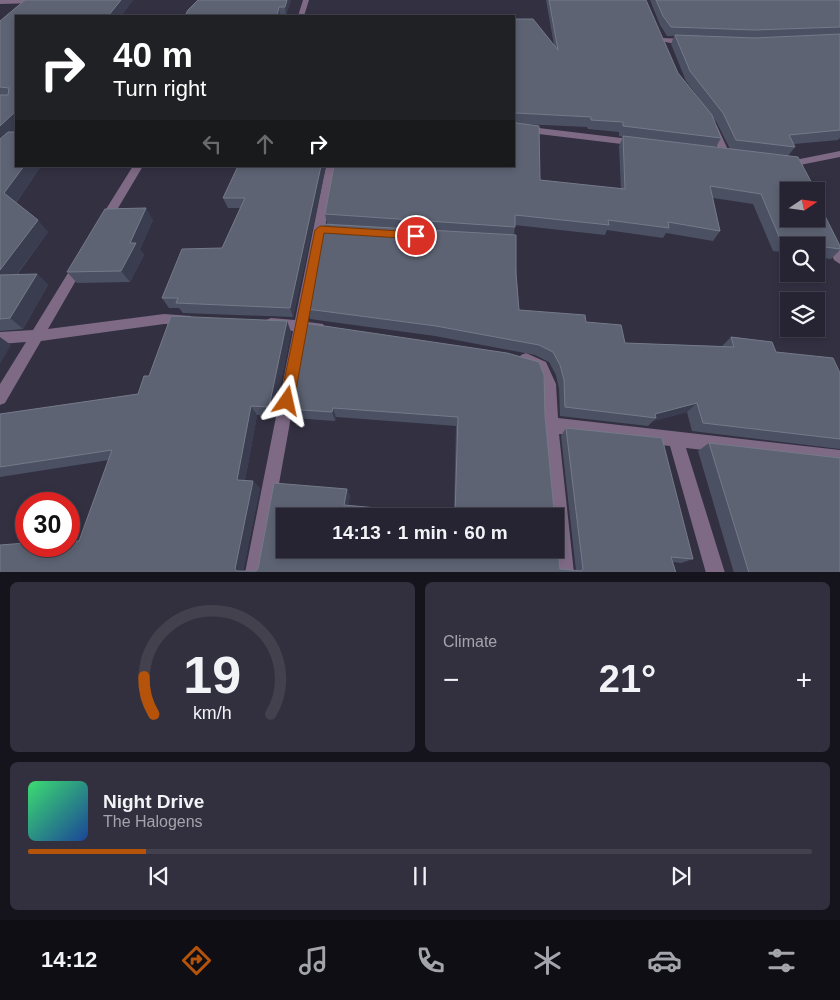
<!DOCTYPE html>
<html lang="en">
<head>
<meta charset="utf-8">
<style>
  body { margin:0; font-family:Arial,sans-serif; background:#32303e; color:#f1f3f6; height:100vh; display:flex; flex-direction:column; font-size:19px; white-space:nowrap }
  * { box-sizing:border-box; margin:0 }
  p { font-size:16px; color:#a4a4ac }
  .icon { flex:none; width:28px; height:28px; fill:none; stroke:currentColor; stroke-width:2; stroke-linecap:round; stroke-linejoin:round }
  .map { position:relative; height:572px; overflow:hidden }
  .side { display:flex; flex-direction:column; gap:10px; padding:10px; background:#15141c; flex:1 }
  .side>* { flex:none }
  .hud { position:absolute; left:15px; top:15px; width:500px; height:152px; border-radius:0px; box-shadow:0 2px 8px #0003,0 0 0 1px #42414d; background:#202124; color:#fff; overflow:hidden }
  .needle { width:32px; rotate:77deg }
  .controls { position:absolute; left:780px; top:182px; display:grid; gap:10px }
  .controls a { display:grid; place-items:center; width:45px; height:45px; border-radius:0px; background:#262432; box-shadow:0 2px 8px #0003,0 0 0 1px #42414d; font-size:25px }
  .speed { position:absolute; left:15px; top:492px; display:flex; gap:10px; font-size:25px; font-weight:700; text-align:center }
  .speed>* { display:grid; place-content:center; width:65px; height:65px; border-radius:50%; background:#262432; box-shadow:0 2px 8px #0003,0 0 0 1px #42414d; line-height:1 }
  .speed .limit { border:8px solid #d22; background:#fff; color:#111 }
  .pin { position:absolute; display:grid; place-items:center; width:42px; height:42px; color:#fff; margin:-21px; border:2px solid #fff; border-radius:50%; box-shadow:0 1px 5px #0007 }
  .me { position:absolute; width:55px; margin:-28px; rotate:11deg; stroke-linejoin:round; filter:drop-shadow(0 0 4px #0008) }
  .turn { display:flex; align-items:center; gap:18px; height:105px; padding:0 15px; font-size:22px }
  .turn .icon { width:65px; height:65px; stroke-width:2.5 }
  .turn b { display:block; font-size:35px; line-height:42px }
  .lanes { display:flex; align-items:center; height:48px; padding:0 15px; background:#0003; justify-content:center; gap:25px; direction:ltr }
  .lanes .off { opacity:.35 }
  .big { font-size:38px; font-weight:700; line-height:1.1 }
  .side .tile { flex:1; display:flex; flex-direction:column; justify-content:center; gap:8px; min-width:0; padding:0 18px; border-radius:8px; background:#32303e }
  .side .dial { align-items:center; gap:0 }
  .dial svg { height:130px; overflow:visible; fill:none; stroke:#42414d; stroke-width:7; stroke-linecap:round; text-anchor:middle }
  .dial text { fill:#f1f3f6; stroke:none }
  .song { display:flex; align-items:center; gap:15px }
  .cover { width:60px; height:60px; border-radius:8px; background:linear-gradient(135deg,hsl(140 70% 55%),hsl(220 70% 35%)) }
  .played { height:5px; border-radius:2px; background:linear-gradient(90deg,#b45309 15%,#42414d 15%) }
  .keys { display:flex; justify-content:space-around; direction:ltr }
  .heat { display:flex; justify-content:space-between; align-items:center; font-size:28px; direction:ltr }
  .side .tiles { flex:1; display:grid; gap:10px; grid-template-columns:1fr 1fr }
  .tile:last-child { grid-column:span 2 }
  .trip { position:absolute; left:276px; top:508px; width:288px; height:50px; border-radius:0px; background:#262432; box-shadow:0 2px 8px #0003,0 0 0 1px #42414d; font-weight:700; line-height:50px; text-align:center }
  .menu { display:flex; height:80px; justify-content:space-around; align-items:center; background:#0f0e14; color:#a4a4ac }
  .menu .icon { width:35px; height:35px }
  .menu .current { color:#b45309 }
  .menu b { font-size:22px; color:#f1f3f6 }
  .map>svg:first-child { display:block }
  .lines { fill:none; stroke-linecap:round; stroke-linejoin:round }
  .minor { fill:#7e6a85; fill-rule:evenodd }
  .tertiary { fill:#7e6a85; fill-rule:evenodd }
  .wall { fill:#4b5163; fill-rule:evenodd }
  .shaded-wall { fill:#3a3d4f }
  .building { fill:#5d6373; stroke:#757a89; fill-rule:evenodd }
  .route { fill:#b45309; stroke:#753606 }
</style>
</head>
<body>
<div class="map">
<svg width="840" height="573" viewBox="0 0 840 573">
  <rect width="100%" height="100%" fill="#333042"/>
  <g class="lines">
    <!-- minor -->
    <g class="minor">
      <path d="M0,0h76l-3,2 -73,2z"/>
      <path d="M303,0h6l-5,16h-6z"/>
      <path d="M661,38l27,1 4,2c-7,4 -25,3 -32,-1z"/>
      <path d="M713,123l4,3 13,28 -2,2 -3,1 -5,-3 -11,-28z"/>
      <path d="M133,166h10l-35,59h-8l-2,-3z"/>
      <path d="M326,166h10l-28,156 15,2 2,4 -2,4 -17,1 -43,240h-18l48,-242 -27,-3 -2,-4 2,-4 5,-2 24,2z"/>
      <path d="M816,204l5,4 19,39v17l-6,-4 -19,-41z"/>
      <path d="M80,259l6,4 -38,66 116,-15 27,2 2,4 -2,4h-27l-123,17 -36,62 -5,2v-21l26,-42 -26,2v-12l33,-2 43,-70z"/>
      <path d="M526,353l20,9 10,22 2,34 282,32v16l-154,-18 39,125h-19l-36,-127 -111,-12 15,139h-18l-3,-24h2v-33h-5l-8,-91v-41l-6,-14 -15,-7 -2,-4 2,-4z"/>
    </g>
    <!-- tertiary -->
    <g class="tertiary">
      <path d="M514,125l124,15 5,3 -5,3 -124,-15z"/>
      <path d="M840,151v6l-45,9 -14,-3 -2,-2 5,-3 11,2z"/>
    </g>
  </g>
  <!-- wall -->
  <g class="wall">
    <path d="M25,0h108l-12,16h-105v114l-2,2 27,34 -25,37 32,29 -31,43 20,-1 11,11 -25,44 -23,2v-310z"/>
    <path d="M198,0h93l-5,15h-6v1h-95z"/>
    <path d="M546,0h100l32,73 29,36 -21,-28 -15,-37 3,-8h-7l-7,-11 -10,-25h190v138l-2,2 -44,4 1,3 -7,9 34,54 18,36v4l-9,9 -15,-2v-11h-27v7l-16,-2 -20,-47 -40,-6 7,33 -7,10 -47,-8 -3,5 -56,-8 -2,5 -90,-10 -1,10 5,75 67,12 39,21 97,3 9,-9 109,36v76l-148,-18 -5,-19 -34,9 -5,5 -88,-10 -1,-27 -3,-14 -7,-13 -14,-7 -100,-19 -125,-17 -3,-10 54,-82 -34,-3 -2,-10 189,-48v-147l40,26zM712,116l5,7 13,26 -14,-2 5,-9zM521,124l66,3 1,2 31,3v4l4,1 -4,9 2,43 -81,-9z"/>
    <path d="M238,166h88l-33,151 -110,-4 -4,-5h-10l-7,-10 60,-50 18,-40h-12l-5,-10z"/>
    <path d="M153,220l-13,29 4,6 -14,27 -53,1 -10,-11z"/>
    <path d="M287,321l4,11 -17,84 -17,-1 -12,65 15,8 -17,83h13l91,-82 3,7 -2,9 106,10 2,-89 -120,-9 -1,4 -42,-3 -5,-9 16,-86 241,93 12,128 3,25 16,2 -15,-135 5,-8 127,131 -12,4 -8,-1 3,11h-676l79,-32 30,-81 -109,17v-63l138,-20 11,-18z"/>
    <path d="M709,443l131,130h-106l-36,-122z"/>
  </g>
  <!-- shaded-wall -->
  <g class="shaded-wall">
    <path d="M121,0h12l-12,16h-13z"/>
    <path d="M287,0h4l-5,15 -1,-8z"/>
    <path d="M279,7l1,8v1h-3z"/>
    <path d="M16,111v19l-16,16v-20z"/>
    <path d="M24,166h17l-27,39 -10,-12z"/>
    <path d="M321,166h5l-33,151 -3,-9z"/>
    <path d="M146,208l7,12 -13,29 4,6 -14,27 -9,-11 9,-28z"/>
    <path d="M38,220l10,12 -40,54 -8,-7v-9z"/>
    <path d="M37,274l11,11 -25,44 -13,-11z"/>
    <path d="M287,321l4,11 -17,84 -5,-9z"/>
    <path d="M0,337l11,8 -11,19z"/>
    <path d="M697,403l-10,9 -34,9 3,-3 -1,-4z"/>
    <path d="M251,406l6,9 -13,72 -7,-7z"/>
    <path d="M333,408l3,9 -1,4 -3,-9z"/>
    <path d="M253,481l7,7 -17,85 -6,-2 -2,-2z"/>
    <path d="M347,489l3,7 -3,15 -3,-6z"/>
  </g>
  <!-- building -->
  <g class="building">
    <path d="M25,0h96l-13,16h-92v95l-16,15v-31h8l1,-7 -9,-1v-66z"/>
    <path d="M198,0h89l-2,7h-6l-2,9h-92l3,-6z"/>
    <path d="M549,0h97l32,73 34,42 9,23 -98,-12v-4l-32,-2v-3l-75,-4 -2,2 2,8 23,3 1,54 85,9 -2,-53 175,21 18,34h-27v28h27v-28l6,12v7l18,36v3l-59,-8 -20,-47 -51,-8 10,45 -52,-9 1,6 -61,-8 1,5 -94,-10v12l-190,-13 9,-48h180v-147h19l25,31z"/>
    <path d="M656,0h184v27l-85,3 -84,-3 -8,-11z"/>
    <path d="M840,34v96l-51,5 6,12 -59,-7 -13,-27 -33,-42 -15,-36 80,3z"/>
    <path d="M8,132h8v34h8l-20,27 34,27 -38,50v-131z"/>
    <path d="M238,166h83l-31,142 -114,-5 2,-5h-16l20,-49 40,-1 23,-50h-22z"/>
    <path d="M146,208l-16,35h6l-15,28 -54,1 38,-63z"/>
    <path d="M323,224l193,11v39l3,36 66,5 1,7 35,3 4,18 109,4 -3,-10 41,5 4,10 57,6 7,15v66l-137,-16 -6,-20 -42,11 1,4 -91,-11 -1,-27 -4,-15 -7,-13 -14,-7 -103,-19 -129,-17z"/>
    <path d="M37,274l-27,44 -10,1v-44z"/>
    <path d="M171,316l116,5 -18,86 -18,-1 -14,74 16,1 -18,88 2,2h19l2,-2 16,-86 73,6 -3,16 111,10 3,-98 -125,-9 -1,4 -44,-3 16,-86 203,30 32,9 5,13 1,41 9,94 5,2v30l-2,2 3,25 21,2 2,-2 -17,-141 96,10 31,121 -22,-2 5,16h-676v-28l26,-2v3h43v-5h10l33,-91 -112,17v-53l138,-20 6,-18h5zM285,516h270v33h-270z"/>
    <path d="M709,443l131,15v115h-91z"/>
  </g>
  <!-- route -->
  <path class="route" d="M320,226l96,6 5,4 -5,3 -92,-6 -30,168 -2,5 -5,2 -5,-2 -2,-5 35,-171z"/>
</svg>
<div class="controls">
<a><svg class="needle" viewBox="-14 -14 28 28"><path d="M0-13l5 13h-10z" fill="#e53935"/><path d="M0 13l5-13h-10z" fill="#a4a4ac"/></svg></a>
<a><svg class="icon" aria-label="search" viewBox="0 0 24 24"><circle cx="10" cy="10" r="6"/><path d="M15 15l6 6"/></svg></a>
<a><svg class="icon" aria-label="layers" viewBox="0 0 24 24"><path d="M12 4l9 5-9 5-9-5zM3 14l9 5 9-5"/></svg></a>
</div>
<div class="speed"><div class="limit">30</div></div>
<div class="pin" style="left:416px;top:236px;background:#d93025"><svg class="icon" aria-label="arrive" viewBox="0 0 24 24"><path d="M6 21V4h12l-3 4 3 4H6"/></svg></div>
<svg class="me" style="left:287px;top:401px" viewBox="-20 -20 40 40"><path d="M0-17L14 15 0 8-14 15z" fill="#b45309" stroke="#fff" stroke-width="4"/></svg>
<div class="trip">14:13 · 1 min · 60 m</div>
<div class="hud">
<div class="turn"><svg class="icon" aria-label="right" viewBox="0 0 24 24"><path d="M7 20v-9h11M14 6l5 5-5 5"/></svg><div><b>40 m</b>Turn right</div></div>
<div class="lanes"><svg class="icon off" aria-label="left" viewBox="0 0 24 24"><path d="M17 20v-9H6M10 6l-5 5 5 5"/></svg><svg class="icon off" aria-label="ahead" viewBox="0 0 24 24"><path d="M12 20V5M6 11l6-6 6 6"/></svg><svg class="icon" aria-label="right" viewBox="0 0 24 24"><path d="M7 20v-9h11M14 6l5 5-5 5"/></svg></div>
</div>
</div>
<section class="side">
<div class="tiles">
<div class="tile dial"><svg viewBox="0 0 100 80">
<path d="M14 69A42 42 0 1 1 86 69"/>
<path d="M14 69A42 42 0 0 1 8 46" stroke="#b45309"/>
<text x="50" y="56" font-size="32" font-weight="700">19</text>
<text x="50" y="72" font-size="11">km/h</text>
</svg></div>
<div class="tile"><p>Climate</p>
<div class="heat"><a>−</a><b class="big">21°</b><a>+</a></div>
</div>
<div class="tile">
<div class="song"><i class="cover"></i><div><b>Night Drive</b><p>The Halogens</p></div></div>
<div class="played"></div>
<div class="keys"><svg class="icon" aria-label="previous" viewBox="0 0 24 24"><path d="M18 5L8 12l10 7zM5 5v14"/></svg><svg class="icon" aria-label="pause" viewBox="0 0 24 24"><path d="M8 5v14M16 5v14"/></svg><svg class="icon" aria-label="next" viewBox="0 0 24 24"><path d="M6 5l10 7-10 7zM19 5v14"/></svg></div>
</div>
</div>
</section>
<nav class="menu">
<b>14:12</b>
<svg class="icon current" aria-label="directions" viewBox="0 0 24 24"><path d="M12 3l9 9-9 9-9-9zM9 14v-3h6M13 9l2 2-2 2"/></svg>
<svg class="icon" aria-label="music" viewBox="0 0 24 24"><path d="M9 18V5l10-2v13"/><circle cx="6" cy="18" r="3"/><circle cx="16" cy="16" r="3"/></svg>
<svg class="icon" aria-label="phone" viewBox="0 0 24 24"><path d="M5 4h4l2 5-3 2q2 4 5 5l2-3 5 2v4C11 20 4 13 5 4z"/></svg>
<svg class="icon" aria-label="climate" viewBox="0 0 24 24"><path d="M12 3v18M4 7l16 10M4 17L20 7"/></svg>
<svg class="icon" aria-label="car" viewBox="0 0 24 24"><path d="M5 17H2v-5l4-1 3-4h7l3 4 3 1v5h-3M9 17h6M6 11h13"/><circle cx="7" cy="17" r="2"/><circle cx="17" cy="17" r="2"/></svg>
<svg class="icon" aria-label="filters" viewBox="0 0 24 24"><path d="M4 7h16M4 17h16"/><circle cx="9" cy="7" r="2"/><circle cx="15" cy="17" r="2"/></svg>
</nav>
</body>
</html>
